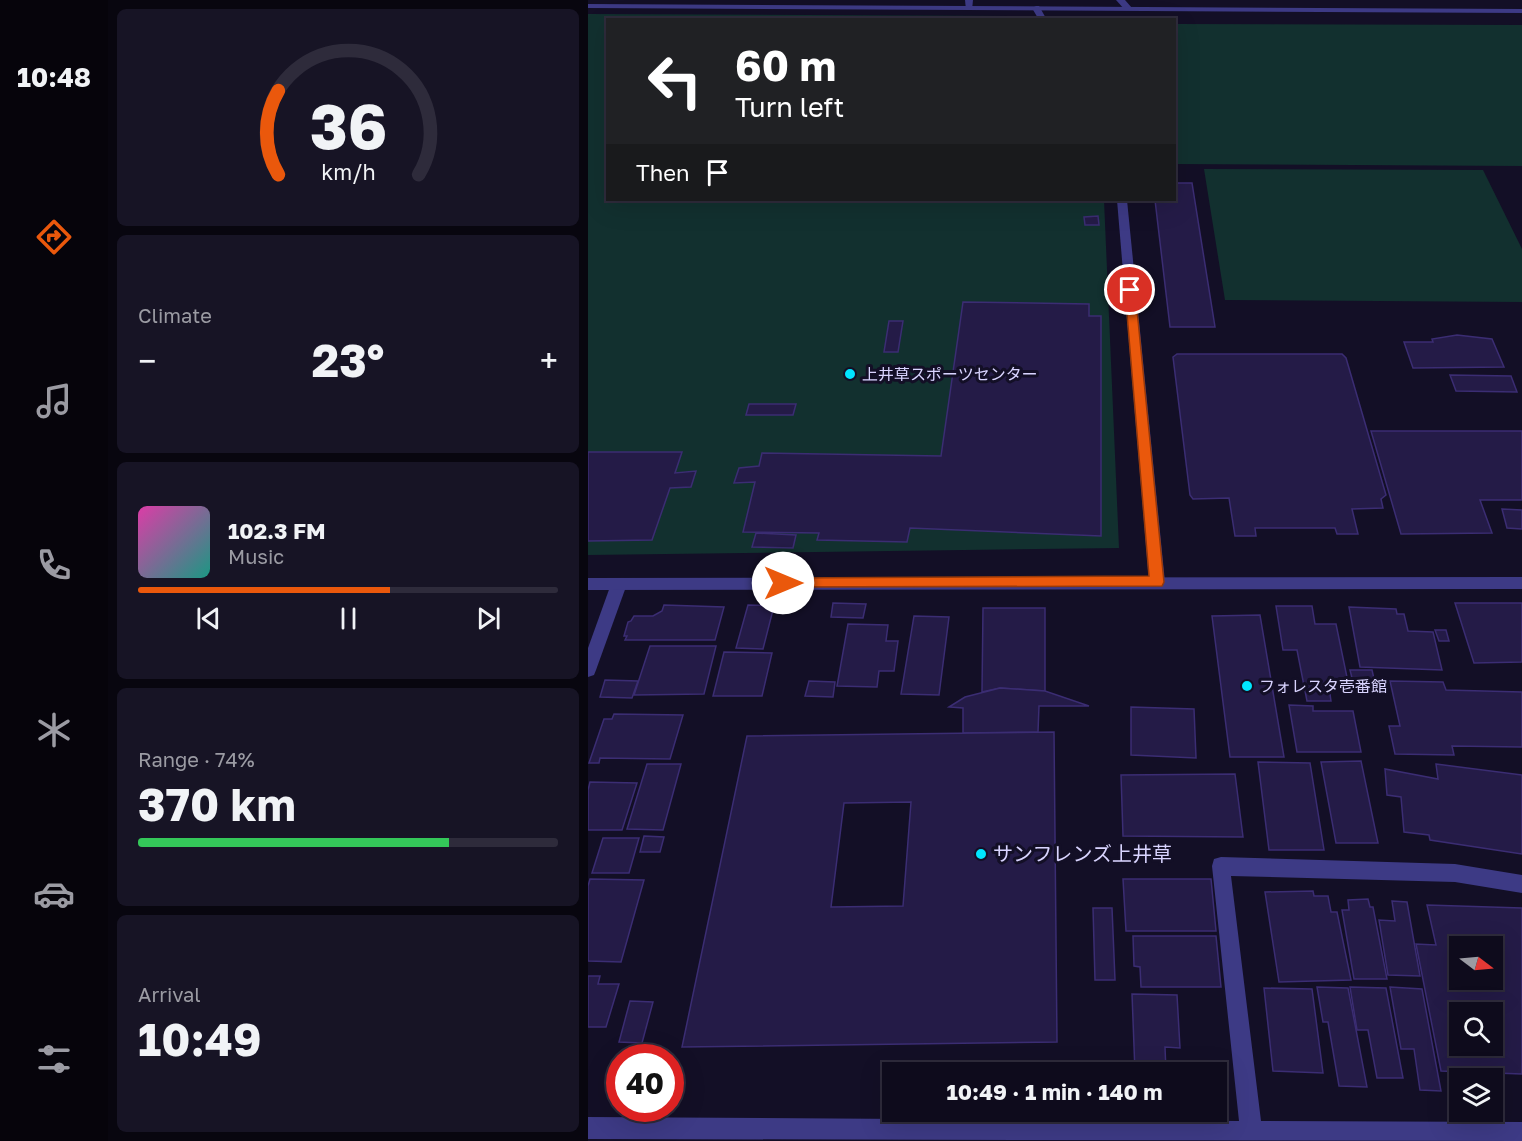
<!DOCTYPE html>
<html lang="en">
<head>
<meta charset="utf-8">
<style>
  body { margin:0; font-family:"Golos Text","Noto Sans JP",sans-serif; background:#171425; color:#f1f3f6; height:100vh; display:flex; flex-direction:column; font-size:22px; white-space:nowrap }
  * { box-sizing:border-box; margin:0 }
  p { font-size:20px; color:#9b9ba3 }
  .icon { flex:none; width:33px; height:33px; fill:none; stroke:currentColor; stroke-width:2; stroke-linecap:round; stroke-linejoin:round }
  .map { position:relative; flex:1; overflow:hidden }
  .sheet { display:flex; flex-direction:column; gap:9px; padding:9px; background:#08060f; width:480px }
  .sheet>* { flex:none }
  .top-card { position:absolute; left:18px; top:18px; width:570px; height:183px; border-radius:0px; box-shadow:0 6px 24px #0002,0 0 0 2px #2e2b3b; background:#202124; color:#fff; overflow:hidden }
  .needle { width:39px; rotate:106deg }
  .fabs { position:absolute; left:861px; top:936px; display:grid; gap:12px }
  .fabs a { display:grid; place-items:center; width:54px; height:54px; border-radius:0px; background:#0e0b1c; box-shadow:0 6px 24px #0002,0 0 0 2px #2e2b3b; font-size:30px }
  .speed { position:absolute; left:18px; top:1044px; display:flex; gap:12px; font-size:30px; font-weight:700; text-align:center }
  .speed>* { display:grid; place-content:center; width:78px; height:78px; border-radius:50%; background:#0e0b1c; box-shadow:0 6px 24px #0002,0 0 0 2px #2e2b3b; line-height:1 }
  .speed .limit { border:9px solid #d22; background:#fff; color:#111 }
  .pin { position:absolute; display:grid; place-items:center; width:51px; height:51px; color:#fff; margin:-26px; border:3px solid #fff; border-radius:50%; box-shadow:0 2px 6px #0007 }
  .me { position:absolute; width:66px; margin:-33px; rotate:90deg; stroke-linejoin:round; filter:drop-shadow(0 0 4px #0008) }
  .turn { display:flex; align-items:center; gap:21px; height:126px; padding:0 30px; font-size:27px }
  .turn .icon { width:78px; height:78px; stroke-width:2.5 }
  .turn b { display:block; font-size:42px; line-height:51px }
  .then { display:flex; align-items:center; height:57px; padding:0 30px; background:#0003; gap:12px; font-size:22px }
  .big { font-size:45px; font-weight:700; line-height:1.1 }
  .sheet .tile { flex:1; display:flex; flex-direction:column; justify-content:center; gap:9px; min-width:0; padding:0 21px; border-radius:9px; background:#171425 }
  .sheet .dial { align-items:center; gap:0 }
  .dial svg { height:156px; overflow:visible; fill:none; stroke:#2e2b3b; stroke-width:7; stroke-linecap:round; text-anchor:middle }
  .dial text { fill:#f1f3f6; stroke:none }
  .song { display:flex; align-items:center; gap:18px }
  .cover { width:72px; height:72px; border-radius:9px; background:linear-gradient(135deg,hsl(320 70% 55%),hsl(170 70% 35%)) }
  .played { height:6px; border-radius:3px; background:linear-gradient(90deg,#ea580c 60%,#2e2b3b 60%) }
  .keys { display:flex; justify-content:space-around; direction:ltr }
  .heat { display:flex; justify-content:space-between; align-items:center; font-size:33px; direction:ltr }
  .charge { height:9px; border-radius:4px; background:linear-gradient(90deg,#34c759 74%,#2e2b3b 0) }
  .trip { position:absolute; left:294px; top:1062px; width:345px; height:60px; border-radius:0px; background:#0e0b1c; box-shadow:0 6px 24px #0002,0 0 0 2px #2e2b3b; font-weight:700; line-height:60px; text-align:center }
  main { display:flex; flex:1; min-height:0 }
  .dock { display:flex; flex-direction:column; width:108px; justify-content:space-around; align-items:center; background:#06040b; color:#9b9ba3 }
  .dock .icon { width:42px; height:42px }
  .dock .on { color:#ea580c }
  .dock b { font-size:27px; color:#f1f3f6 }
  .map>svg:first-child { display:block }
  .green { fill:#12302f }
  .building { fill:#241b47; stroke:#3b2d73; stroke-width:1.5; fill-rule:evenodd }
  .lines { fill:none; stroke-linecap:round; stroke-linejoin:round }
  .minor { fill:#3d3a85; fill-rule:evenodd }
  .tertiary { fill:#3d3a85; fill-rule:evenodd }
  .route { fill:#ea580c; stroke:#983908; stroke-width:1.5 }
  .poi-dot { fill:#00e5ff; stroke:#130f26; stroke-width:2 }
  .labels { text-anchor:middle; stroke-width:6; stroke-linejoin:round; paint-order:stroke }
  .poi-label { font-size:16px; fill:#d9d4ff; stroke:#130f26; text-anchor:start }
  .near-poi-label { font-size:20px; fill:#d9d4ff; stroke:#130f26; text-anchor:start }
</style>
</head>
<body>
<main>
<nav class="dock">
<b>10:48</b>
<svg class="icon on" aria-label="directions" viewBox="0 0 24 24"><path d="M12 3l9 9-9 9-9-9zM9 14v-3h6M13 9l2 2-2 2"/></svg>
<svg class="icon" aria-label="music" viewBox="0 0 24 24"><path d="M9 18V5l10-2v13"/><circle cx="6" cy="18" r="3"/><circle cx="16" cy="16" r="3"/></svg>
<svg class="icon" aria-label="phone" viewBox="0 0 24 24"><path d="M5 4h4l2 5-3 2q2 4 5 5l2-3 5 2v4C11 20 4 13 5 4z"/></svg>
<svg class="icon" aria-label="climate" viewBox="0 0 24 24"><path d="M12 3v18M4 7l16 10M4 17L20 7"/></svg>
<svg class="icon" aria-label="car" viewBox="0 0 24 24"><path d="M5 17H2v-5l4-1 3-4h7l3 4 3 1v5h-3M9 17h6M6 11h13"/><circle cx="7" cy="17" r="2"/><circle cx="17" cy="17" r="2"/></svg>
<svg class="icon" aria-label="filters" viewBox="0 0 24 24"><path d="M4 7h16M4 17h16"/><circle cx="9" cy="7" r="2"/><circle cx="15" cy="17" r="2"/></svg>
</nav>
<section class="sheet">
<div class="tile dial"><svg viewBox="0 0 100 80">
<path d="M14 69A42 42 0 1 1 86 69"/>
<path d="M14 69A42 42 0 0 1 14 26" stroke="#ea580c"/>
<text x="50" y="56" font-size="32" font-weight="700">36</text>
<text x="50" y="72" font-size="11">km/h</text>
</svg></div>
<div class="tile"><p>Climate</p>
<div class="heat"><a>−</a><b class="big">23°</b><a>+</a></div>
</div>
<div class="tile">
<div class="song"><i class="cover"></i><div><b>102.3 FM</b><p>Music</p></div></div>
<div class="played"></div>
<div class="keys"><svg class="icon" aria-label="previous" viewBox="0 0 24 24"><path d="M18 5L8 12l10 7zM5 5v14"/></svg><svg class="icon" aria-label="pause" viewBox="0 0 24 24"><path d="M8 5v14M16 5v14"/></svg><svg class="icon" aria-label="next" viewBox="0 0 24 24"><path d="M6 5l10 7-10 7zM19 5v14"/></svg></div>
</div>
<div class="tile"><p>Range · 74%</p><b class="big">370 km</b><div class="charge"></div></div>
<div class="tile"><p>Arrival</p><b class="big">10:49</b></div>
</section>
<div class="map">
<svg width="934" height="1141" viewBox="0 0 934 1141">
  <rect width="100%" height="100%" fill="#130f26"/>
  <!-- green -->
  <g class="green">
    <path d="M0,14l420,2 3,3 -403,1v180h496l15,348 -531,7z"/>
    <path d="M587,24l347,1v141l-347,-2z"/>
    <path d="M616,169l279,1 39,79v53l-297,-2z"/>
  </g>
  <!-- building -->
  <g class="building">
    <path d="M43,17h36l-2,3h-36z"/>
    <path d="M586,183h18l23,144h-45l-15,-127h19z"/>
    <path d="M510,216l1,9h-14l-1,-8z"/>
    <path d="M375,302l126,2v12h12v220l-191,-8 -3,14 -90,-2 2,-7 -76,-1 12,-50 -21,1 5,-15 20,-2 3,-13 179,3z"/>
    <path d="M301,321h14l-5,31h-14z"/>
    <path d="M869,335l35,4 12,28 -91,1 -9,-26h29l-1,-3z"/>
    <path d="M589,354h165l4,4 40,137 -5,4 2,9 -31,1 6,25h-21l-2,-6h-80l1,8h-21l-6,-38 -36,1 -3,-4 -17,-138z"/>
    <path d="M862,375l61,1 6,16 -61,-1z"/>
    <path d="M161,404h47l-3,11h-47z"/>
    <path d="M783,431h151v69h-42l12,33 -91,1z"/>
    <path d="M0,452h94l-7,21 21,-2 -5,16 -21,1 -18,52 -64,1z"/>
    <path d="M914,509l20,1v19l-15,-1z"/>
    <path d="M168,533l40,2 -3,13 -41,-1z"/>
    <path d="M245,603l33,1 -3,14 -32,-1z"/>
    <path d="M867,603h67v59l-48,1z"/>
    <path d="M76,605l60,2 -9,33h-90l2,-4h-3l4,-14 3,-1 3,-5h19l9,-5z"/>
    <path d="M160,605l26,1 -11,43 -27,-1z"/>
    <path d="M688,606h36l3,18h21l13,63h-20l2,14h-24l-10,-51h-14z"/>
    <path d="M761,607l47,2 1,5h7l4,17 25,1 9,38 -82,-3z"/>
    <path d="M395,608h62v83l-45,-3 -18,4z"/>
    <path d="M672,615l24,142h-54l-18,-141z"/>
    <path d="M326,616l35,1 -10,78 -38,-1z"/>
    <path d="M260,624l40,1 -2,16h12l-4,30h-15l-2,16 -40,-1z"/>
    <path d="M847,630h11l3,11h-10z"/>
    <path d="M62,646h66l-12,48 -70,1z"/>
    <path d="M136,652l48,1 -10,43h-49z"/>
    <path d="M762,670h22l3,13 -22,-1z"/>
    <path d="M17,680l33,1 -6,17 -32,-1z"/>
    <path d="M221,681l26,1 -2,15 -28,-1z"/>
    <path d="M802,681l53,1 3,8 76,2v55l-70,-1 2,9 -59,-1 -6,-28h11z"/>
    <path d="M412,688l45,3 44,15h-50l-1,26 -75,1v-25l-14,-1 16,-10z"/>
    <path d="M701,705l24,1v5h40l8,41h-64z"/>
    <path d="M543,707l63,2 2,49 -65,-3z"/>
    <path d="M26,714l69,1 -13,44 -70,-1 -1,5h-10l15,-44h8z"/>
    <path d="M466,732l3,310 -375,5 65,-311zM323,802l-8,104 -72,1 13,-104z"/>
    <path d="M773,761l17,82h-42l-15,-81z"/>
    <path d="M670,762l52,1 14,87h-55z"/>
    <path d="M59,764h34l-18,66 -36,-1z"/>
    <path d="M848,764l86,11v79l-92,-14 -1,-5 -25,-3 -3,-35 -14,-2 -2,-26 53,10z"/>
    <path d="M647,774l8,63 -120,-1 -2,-61z"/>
    <path d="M2,782l47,1 -15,47h-34v-40z"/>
    <path d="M56,836l20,1 -4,15h-20z"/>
    <path d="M15,838h36l-10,35h-37z"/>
    <path d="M2,879l54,1 -23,82 -33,-1v-75z"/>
    <path d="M535,879h88l5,52h-90z"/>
    <path d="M725,891l1,5h14l3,16h6l14,68 -72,2 -14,-90z"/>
    <path d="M780,899l2,8h3l14,72h-33l-12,-69h7l-1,-10z"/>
    <path d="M804,901l15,1 13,74 -32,-1 -9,-55 16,1z"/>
    <path d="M839,905l95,3v166l-81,-3 -25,-127 20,1zM872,946h32v34h-32zM872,1012h32v34h-32z"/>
    <path d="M505,908h19l3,72h-20z"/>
    <path d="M545,936h83l5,51h-80l-1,-20 -6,-1z"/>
    <path d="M0,976h12l-2,8h21l-13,43h-18z"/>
    <path d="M729,987l31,1 19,99 -28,-1 -11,-64h-5z"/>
    <path d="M762,987l36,1 17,90h-26l-9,-48h-11z"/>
    <path d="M802,987l32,2 19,102 -21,-1 -6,-41h-13z"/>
    <path d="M676,988l48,1 11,84 -50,-2z"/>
    <path d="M544,994l45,1 3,53 -15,-1 1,25h-31z"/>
    <path d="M42,1001l23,1 -11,41 -23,-1z"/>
  </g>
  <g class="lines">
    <!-- minor -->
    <g class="minor">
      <path d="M377,0h8l-1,10h-6z"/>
      <path d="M528,0h9l7,8 -7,2z"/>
      <path d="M448,6h3l8,14h-8l-7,-12z"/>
      <path d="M529,200h10l38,382 -3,5 -5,1 -5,-1 -3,-5z"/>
      <path d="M31,578l5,1 3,5 -31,86 -2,5 -6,2v-29l23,-64 3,-5z"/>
      <path d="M633,857l234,7 67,11v18l-67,-11 -224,-6 30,245 261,1v19l-934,-2v-22l651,4 -27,-255 2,-7z"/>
    </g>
    <!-- tertiary -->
    <g class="tertiary">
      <path d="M0,4l934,5v4l-934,-5z"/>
      <path d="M934,577v12l-934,1v-12z"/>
    </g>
  </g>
  <!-- route -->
  <path class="route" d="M542,286l5,4 29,292 -2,4 -384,1 -2,-4 2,-4 5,-1 366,-2 -24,-286z"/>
  <!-- markers -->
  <g class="poi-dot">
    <circle cx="262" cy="374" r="6"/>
    <circle cx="659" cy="686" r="6"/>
    <circle cx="393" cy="854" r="6"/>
  </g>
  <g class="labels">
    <!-- poi labels -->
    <g class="poi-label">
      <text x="274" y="380">上井草スポーツセンター</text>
      <text x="671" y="692">フォレスタ壱番館</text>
    </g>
    <!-- near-poi labels -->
    <g class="near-poi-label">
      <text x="405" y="861">サンフレンズ上井草</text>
    </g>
  </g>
</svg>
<div class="fabs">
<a><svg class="needle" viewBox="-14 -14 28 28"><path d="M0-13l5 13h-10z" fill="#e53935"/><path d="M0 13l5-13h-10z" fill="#9b9ba3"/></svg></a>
<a><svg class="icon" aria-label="search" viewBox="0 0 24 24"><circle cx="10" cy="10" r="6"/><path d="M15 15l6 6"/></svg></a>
<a><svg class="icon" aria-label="layers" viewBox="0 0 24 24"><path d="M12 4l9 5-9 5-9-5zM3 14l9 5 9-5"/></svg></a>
</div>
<div class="speed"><div class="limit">40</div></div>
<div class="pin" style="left:542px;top:290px;background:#d93025"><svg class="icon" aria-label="arrive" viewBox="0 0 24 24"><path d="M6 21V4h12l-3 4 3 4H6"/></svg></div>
<svg class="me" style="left:195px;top:583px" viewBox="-20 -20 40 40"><circle r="19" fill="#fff"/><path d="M0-13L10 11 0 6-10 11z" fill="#ea580c"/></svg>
<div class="trip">10:49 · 1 min · 140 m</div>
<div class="top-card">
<div class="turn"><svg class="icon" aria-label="left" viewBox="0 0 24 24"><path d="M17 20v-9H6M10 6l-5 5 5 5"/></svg><div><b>60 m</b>Turn left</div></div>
<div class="then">Then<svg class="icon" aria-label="arrive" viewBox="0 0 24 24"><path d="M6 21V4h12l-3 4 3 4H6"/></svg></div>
</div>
</div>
</main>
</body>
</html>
